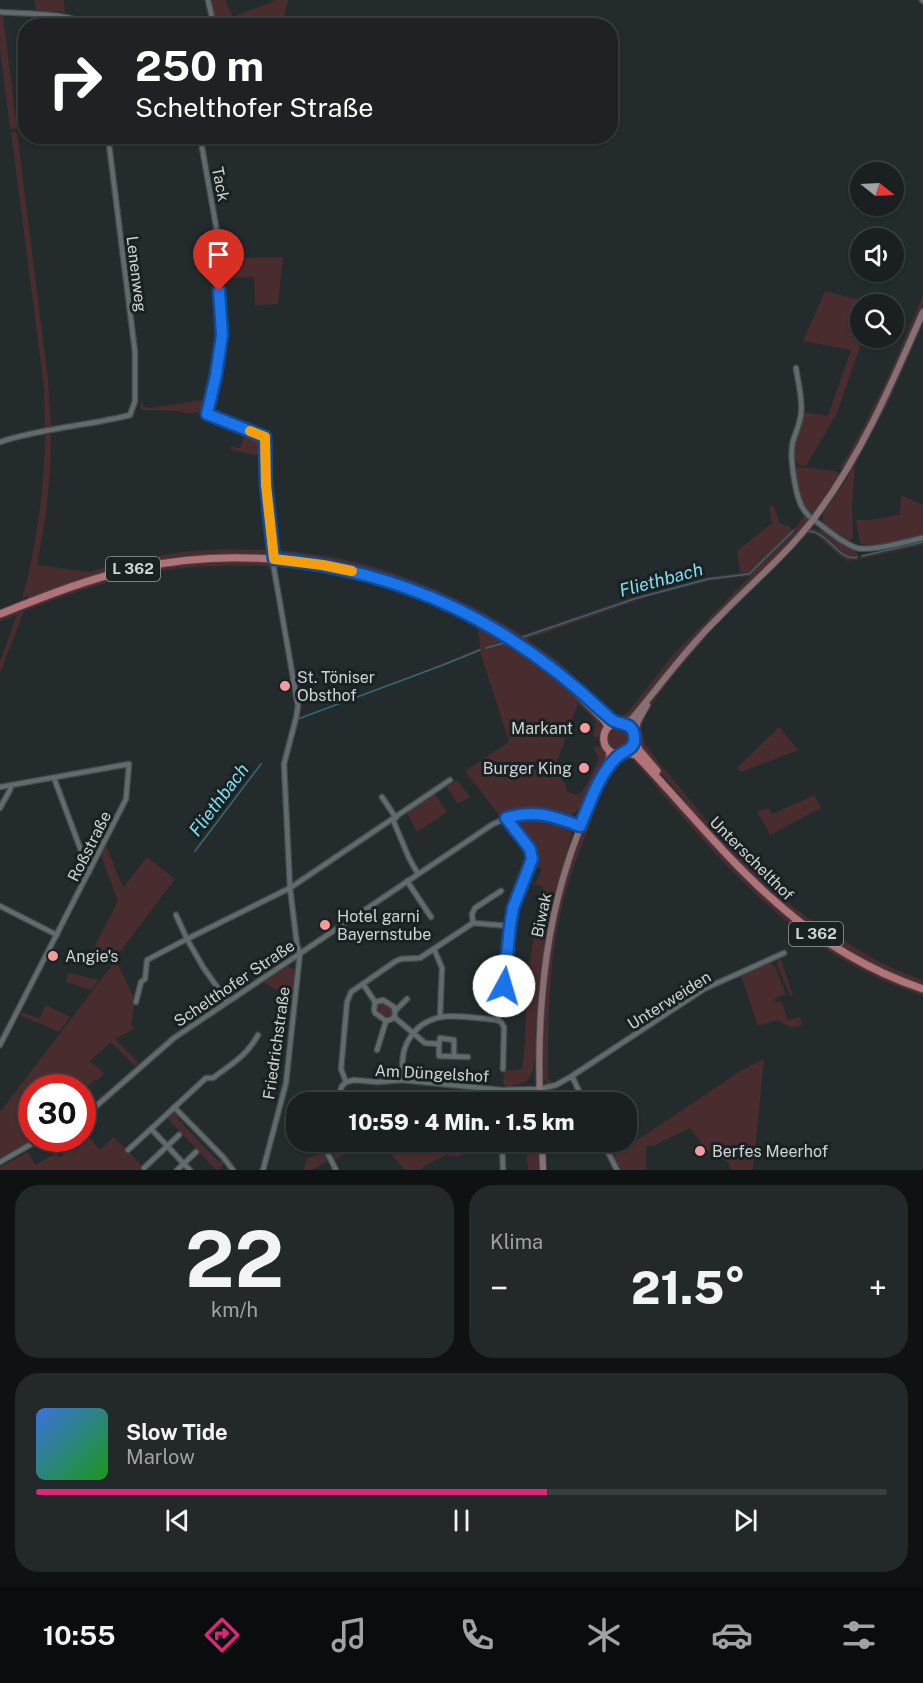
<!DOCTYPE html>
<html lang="de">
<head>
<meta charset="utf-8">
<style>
  body { margin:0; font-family:"Public Sans",sans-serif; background:#23282a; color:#f1f3f6; height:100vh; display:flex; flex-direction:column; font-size:22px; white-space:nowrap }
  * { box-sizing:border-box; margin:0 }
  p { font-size:20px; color:#9fa3a5 }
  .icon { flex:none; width:33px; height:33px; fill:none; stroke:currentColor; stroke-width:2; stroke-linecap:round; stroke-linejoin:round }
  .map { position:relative; height:1170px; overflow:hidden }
  .drawer { display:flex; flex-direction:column; gap:15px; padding:15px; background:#0e1212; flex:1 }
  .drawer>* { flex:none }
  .banner { position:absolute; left:18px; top:18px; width:600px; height:126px; border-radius:24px; box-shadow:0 2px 4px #0004,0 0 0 2px #383e3f; background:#202124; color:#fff; overflow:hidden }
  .needle { width:39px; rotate:108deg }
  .fabs { position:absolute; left:850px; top:162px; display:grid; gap:12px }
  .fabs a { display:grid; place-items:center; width:54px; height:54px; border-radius:50%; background:#1a2021; box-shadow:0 2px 4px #0004,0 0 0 2px #383e3f; font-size:30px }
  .speed { position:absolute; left:18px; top:1074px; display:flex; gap:12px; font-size:30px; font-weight:700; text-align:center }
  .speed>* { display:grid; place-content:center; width:78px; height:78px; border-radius:50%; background:#1a2021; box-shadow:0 2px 4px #0004,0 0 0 2px #383e3f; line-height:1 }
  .speed .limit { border:9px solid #d22; background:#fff; color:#111 }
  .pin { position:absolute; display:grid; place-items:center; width:51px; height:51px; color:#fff; margin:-62px -26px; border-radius:50% 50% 50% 0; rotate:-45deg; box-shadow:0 0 6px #0007 }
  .pin .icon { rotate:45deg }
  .me { position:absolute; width:66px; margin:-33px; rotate:6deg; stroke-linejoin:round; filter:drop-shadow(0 0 4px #0008) }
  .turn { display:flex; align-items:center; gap:21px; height:126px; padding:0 18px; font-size:27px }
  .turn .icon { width:78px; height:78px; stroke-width:2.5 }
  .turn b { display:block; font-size:42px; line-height:51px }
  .big { font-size:45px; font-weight:800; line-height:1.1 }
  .drawer .widget { flex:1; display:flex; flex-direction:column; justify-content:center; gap:9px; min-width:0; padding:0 21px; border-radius:24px; background:#23282a }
  .drawer .dial { align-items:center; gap:0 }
  .dial b { font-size:78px; line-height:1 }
  .song { display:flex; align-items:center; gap:18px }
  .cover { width:72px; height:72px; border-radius:9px; background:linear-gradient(135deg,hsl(220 70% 55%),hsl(120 70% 35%)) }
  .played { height:6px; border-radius:3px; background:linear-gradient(90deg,#db2777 60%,#383e3f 60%) }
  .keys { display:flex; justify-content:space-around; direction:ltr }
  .heat { display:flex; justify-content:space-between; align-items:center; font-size:33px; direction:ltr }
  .drawer .tiles { flex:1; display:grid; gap:15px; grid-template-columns:1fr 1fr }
  .widget:last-child { grid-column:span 2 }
  .trip { position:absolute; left:286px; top:1092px; width:351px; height:60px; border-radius:24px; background:#1a2021; box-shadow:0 2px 4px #0004,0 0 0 2px #383e3f; font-weight:800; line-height:60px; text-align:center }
  .dock { display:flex; height:96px; justify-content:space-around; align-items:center; background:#0a0d0d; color:#9fa3a5 }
  .dock .icon { width:42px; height:42px }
  .dock .on { color:#db2777 }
  .dock b { font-size:27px; color:#f1f3f6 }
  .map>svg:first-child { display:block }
  .green { fill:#492d2e; fill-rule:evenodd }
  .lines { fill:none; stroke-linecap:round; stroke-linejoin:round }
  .stream { stroke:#2e6975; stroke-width:1.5 }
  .street-casing { stroke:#42494a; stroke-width:7 }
  .secondary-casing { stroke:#42494a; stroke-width:8 }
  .primary-casing { stroke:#42494a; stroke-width:9 }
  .street { stroke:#616a6c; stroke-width:4.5 }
  .secondary { stroke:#8a6e71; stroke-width:6 }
  .primary { stroke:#b27277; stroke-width:7 }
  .route-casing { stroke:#114b97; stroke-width:15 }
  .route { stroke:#1a73e8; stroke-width:10 }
  .slow { stroke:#f59e0b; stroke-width:10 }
  .poi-dot { fill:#f59b9e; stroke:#1a2123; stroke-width:2 }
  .labels { text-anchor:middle; stroke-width:6; stroke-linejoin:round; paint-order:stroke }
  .shield { fill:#1a2123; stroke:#989e9f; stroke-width:1.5 }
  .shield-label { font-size:15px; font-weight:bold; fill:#ced3d4 }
  .street-label { font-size:16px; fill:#ced3d4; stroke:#1a2123 }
  .poi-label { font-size:16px; fill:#ced3d4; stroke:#1a2123; text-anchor:start }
  .water-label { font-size:18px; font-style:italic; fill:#81dff3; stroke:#1a2123 }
</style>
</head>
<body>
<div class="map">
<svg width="923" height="1170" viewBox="0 0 923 1170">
  <rect width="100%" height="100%" fill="#232b2c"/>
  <!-- green -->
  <g class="green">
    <path d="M34,0h30l1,12 -29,-2z"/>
    <path d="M209,0h16l8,17 44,-17h11l-6,26 -67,-1z"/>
    <path d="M0,16h3l14,113h-7l-10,-80z"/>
    <path d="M11,132h6l31,247 3,47 -6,1 -1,-39z"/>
    <path d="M283,257l-5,47 -23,1 -1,-28 -33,1 -1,-20z"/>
    <path d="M825,291l50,13h-14v34h2l-26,75 -31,53 -7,-1 -4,-4 -2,-9 9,-40 26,4 23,-66 -48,-9z"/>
    <path d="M923,295v11l-41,90 -36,70 -6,2c33,-54 59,-114 83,-173z"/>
    <path d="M923,319l-1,7 -34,77 -33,62 -3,46 1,27 -4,3 -26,-17v-10l25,-38 28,-53 20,-41z"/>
    <path d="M208,399l-2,10c-7,4 -19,6 -27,2l-37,-1 -2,-3 2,-7 1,6 7,2z"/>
    <path d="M246,432c18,7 17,7 18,25l-33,-7v-4l9,2z"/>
    <path d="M51,434l-1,36 -4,44 -9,51 54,7 27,-9 63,-11 46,-3 41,1 -1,4 -4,2 -86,3 -149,41v-5l-6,4c15,-54 22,-108 23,-164z"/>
    <path d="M798,467l37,4 5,3 -27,40c-15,-10 -15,-30 -17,-46z"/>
    <path d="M901,495l22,10v30l-48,11 -15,-2 -4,-24h13l31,-5z"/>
    <path d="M774,506l5,16 7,4 3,-1 1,4 5,-1 10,-13 3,6c-31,37 -67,68 -100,103 -29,30 -54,64 -80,96l-15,-1 -49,-44 -35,-27 -45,-29 -18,-9 -96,-37 -58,-13 -31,-4 -3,-2 -1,-4c19,2 37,4 55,7 68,13 132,42 190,78l111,-38 75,-20 32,-4 -3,-22 35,-28 -3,-16zM750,576l-77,79 -46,58 -5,2h-6l-57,-53 -32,-23 120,-42 62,-16z"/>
    <path d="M811,528l11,3 32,19 4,5 1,5 -11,1 -5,-3 -28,-24h-9z"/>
    <path d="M923,540v5l-62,14 -1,-4z"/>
    <path d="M227,561l42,1 3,4v5l-5,-5c-49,-1 -99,0 -147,13 -32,8 -64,20 -96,32l-24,62v-12l17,-46 -17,6v-4c49,-19 97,-39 149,-48 26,-5 52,-6 78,-8z"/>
    <path d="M277,564c23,-1 46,4 68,9 100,22 189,74 259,149 0,8 -2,12 -8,16l-3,-2 3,-15 -18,-18 -24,67 11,4 -3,8 3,1 2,9c2,0 8,3 10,3 8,-1 17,-27 21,-35v-3l-5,-10 8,-1 6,6 1,5c-7,17 -21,52 -39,58 -24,-6 -46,-10 -70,0l-34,-44 44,-29 -29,-91 -34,14 -149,55v-1l120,-45 63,-26 -1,-12 -2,-10c-63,-34 -131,-53 -201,-60z"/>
    <path d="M707,637c-18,19 -62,68 -66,93l5,15 15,20 52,63 57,58 26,23 29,21 5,1c32,22 57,37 93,49v7c-89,-32 -157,-91 -218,-161 -10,-10 -17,-21 -26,-32 -14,-16 -28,-32 -41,-49l-2,-15 3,-7c15,-24 44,-72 68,-86z"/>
    <circle cx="620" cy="738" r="12"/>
    <path d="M779,727l19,23 -57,22 -4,-4z"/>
    <path d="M633,755l34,38 151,146c32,23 67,40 105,53v4c-32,-11 -62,-25 -91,-43 -80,-49 -139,-125 -200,-194l-14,3c-13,20 -20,40 -28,62 -11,28 -22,57 -29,87 -13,55 -13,112 -13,168l3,3h6l11,-6 -14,8 -6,1 -5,-7c1,-58 2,-115 15,-172 7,-27 16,-53 26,-78 9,-26 18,-52 38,-72z"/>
    <path d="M261,763h2l-67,89 -2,-1z"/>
    <path d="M457,780l13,17 -12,7 -11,-17z"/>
    <path d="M435,794l12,18 -30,20 -10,-19z"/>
    <path d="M814,795l7,13 -51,27 -13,-24 12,-3 1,5h5z"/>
    <path d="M529,816c15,2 35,3 43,17l-17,66 -12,61 -7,92 -3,18 -5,10 -8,4 -13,3 -4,-4 1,-12 18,-2c5,-29 3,-59 6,-89 3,-31 9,-63 16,-93l-17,-5 1,-2 8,3 6,-14 -7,-3c5,-18 -11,-29 -20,-43v-2l5,-4z"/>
    <path d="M106,845l16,41 2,1 23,-30 28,22 -62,82 -24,-4 29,-56 -17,-45z"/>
    <path d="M780,957l13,38 -3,1 -13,-31z"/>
    <path d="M116,960l19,40 -4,25 3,4 -19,10 24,24 -4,3 -24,-24 -21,19 14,12 -6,7h-3l-12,10 -1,-2h-50v50l3,1 -35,18v-45z"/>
    <path d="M769,962l6,5 11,27 -12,5 1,4 6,-2 7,19 12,-3 2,8 -10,3 -15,-8 -19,6 -17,-51z"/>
    <path d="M288,966l7,4 -3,29 -29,-17z"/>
    <path d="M68,973l31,7 -8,10 -25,-8z"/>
    <path d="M379,1002h3l11,8v6l-6,3 -11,-9v-6z"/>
    <path d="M46,1005l24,12 -11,15 -39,-17 2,-3 17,7z"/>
    <path d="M764,1059l-11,111h-22l-2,-7 -23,-14 -16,-21 -37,18h-7v24h-27l-7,-13 130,-87z"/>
    <path d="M506,1092l26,3 3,2 1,5h-34v-8z"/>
    <path d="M175,1112l4,2 -3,3 43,45 3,-2 2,4 -5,6h-3l-49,-52z"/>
    <path d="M88,1137l12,13 14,-13 32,33h-146v-3l28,-15 7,13 21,-12 3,4 26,-15 -1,-3z"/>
    <path d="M331,1142l12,1 2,-1h22l-32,17 -4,-10z"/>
    <path d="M381,1142h96v5l-19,10 -12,-2 -21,10 -5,5h-15z"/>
    <path d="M526,1142h11l2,28h-11z"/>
    <path d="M324,1153l3,8 -15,9h-8l3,-12z"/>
  </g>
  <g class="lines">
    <!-- stream -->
    <g class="stream">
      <path d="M808,531c23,2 30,31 49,26"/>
      <path d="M862,556l61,-14"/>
      <path d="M523,637l111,-38 74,-20 41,-5 44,-43"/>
      <path d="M486,648l18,-5"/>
      <path d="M298,719l145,-54 37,-15"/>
      <path d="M195,851l66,-87"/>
    </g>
    <defs>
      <g id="street">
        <path d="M208,0l6,26"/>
        <path d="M922,0l1,1"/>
        <path d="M0,12c23,2 71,0 88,14"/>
        <path d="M200,136l16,90 6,109 -6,40 -9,39 58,23 1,48 8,70v14l24,137 -2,12 -12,46 6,124 7,57 3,8 -14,130 -23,87"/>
        <path d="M796,368c2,15 7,31 5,46 -1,9 -5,18 -8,27 -4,14 2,51 8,64 2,4 5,8 8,11"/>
        <path d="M0,442c42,-14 87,-16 130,-27l5,-14v-49l-27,-216"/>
        <path d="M813,519c12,9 30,25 44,29 15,4 50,-7 66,-10"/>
        <path d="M54,778l35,94"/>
        <path d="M0,787l129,-23 -3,35 -126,246"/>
        <path d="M382,797l14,21"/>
        <path d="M0,808l10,-18 1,-5"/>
        <path d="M393,820l16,38 9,16"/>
        <path d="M407,881l24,36"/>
        <path d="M0,906l57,29"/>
        <path d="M473,923l-1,-9 3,-6 26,-17"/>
        <path d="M434,949l8,19 -2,49"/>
        <path d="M363,984l12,18 -1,8 1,3 11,8 6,-2 2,-2 31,26 14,1 1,-6 14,2v16"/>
        <path d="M227,1001l-24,-34 -16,-28 103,-51 160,-108"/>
        <path d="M136,1002l5,-20 4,-3 2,-19 40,-21 -11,-24"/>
        <path d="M375,1002l8,-2 11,7 1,7 -1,3"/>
        <path d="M395,1011l12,-12"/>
        <path d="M497,1020l3,-6 2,-8 8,-80 3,-18 18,-46 1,-7 -4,-9 -22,-28"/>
        <path d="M439,1044v12l29,1"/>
        <path d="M377,1050l9,-29"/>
        <path d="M572,1076l132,-87 80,-36"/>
        <path d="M402,1080c0,-8 0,-16 1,-24 1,-9 6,-18 12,-25 21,-23 54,-13 82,-11l4,2 3,5 -1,42"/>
        <path d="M346,1082l-5,-13 6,-67 4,-10 45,-31 5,-2 19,-1 53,-35 37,3"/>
        <path d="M336,1102l6,-16 4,-4 8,-2 23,2 25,-2 100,10 37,-1 17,-4 16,-9 12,26"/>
        <path d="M174,1107l49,50 10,13"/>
        <path d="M82,1116l13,-9 79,-69 319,-214c36,-16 52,-11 87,2"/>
        <path d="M327,1142l1,12 8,16"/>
        <path d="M502,1142l1,28"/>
        <path d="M603,1142l14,28"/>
        <path d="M128,1150l23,-21"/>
        <path d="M0,1162l42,-24"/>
        <path d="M144,1168l35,-33"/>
        <path d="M177,1170l19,-18"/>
        <path d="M190,1170c-14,-14 -25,-27 -39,-41l55,-51h7c18,-14 33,-21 45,-43"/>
      </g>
      <g id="secondary">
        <path d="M623,723l9,-4c29,-35 56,-72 89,-104 31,-32 67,-62 94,-98 47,-63 77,-134 108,-205"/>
        <path d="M634,734l4,-13 9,-16"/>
        <path d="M607,769l13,-15"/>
        <path d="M540,1102c-3,-81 3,-165 29,-243 11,-35 27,-67 40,-101v-8"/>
        <path d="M542,1142l1,28"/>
      </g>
      <g id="primary">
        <path d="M0,614c43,-17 87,-35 133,-45 103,-23 214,-10 310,33 50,22 90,53 133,85 13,9 22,22 33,31 7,5 15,3 21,9 10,9 3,26 -10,27 -20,1 -23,-29 -1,-32"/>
        <path d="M570,686l35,35 3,6"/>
        <path d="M635,739l4,11 18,21"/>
        <path d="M625,752l11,3c48,50 90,104 142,149 42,37 92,67 145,85"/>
      </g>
    </defs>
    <!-- street casing -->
    <use href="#street" class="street-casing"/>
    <!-- secondary casing -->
    <use href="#secondary" class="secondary-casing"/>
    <!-- primary casing -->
    <use href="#primary" class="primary-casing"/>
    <!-- street -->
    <use href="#street" class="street"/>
    <!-- secondary -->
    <use href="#secondary" class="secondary"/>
    <!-- primary -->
    <use href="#primary" class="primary"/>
  </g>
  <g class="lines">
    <defs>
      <path id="route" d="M219,291l3,44 -6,40 -9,39 58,23 1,48 8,74c130,12 235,64 329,153 4,3 7,7 11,9 9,4 18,2 20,14 3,15 -11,15 -18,23 -18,18 -26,45 -36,68 -28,-10 -45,-17 -74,-8l24,31 2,10 -19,49 -3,18 -6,60"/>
    </defs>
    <!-- route casing -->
    <use href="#route" class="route-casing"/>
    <!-- route -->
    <use href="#route" class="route"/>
    <!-- slow -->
    <path class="slow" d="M250,431l15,6 1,48 8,74 49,6 29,6"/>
  </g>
  <!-- markers -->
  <g class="poi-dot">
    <circle cx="285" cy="686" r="6"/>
    <circle cx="585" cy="728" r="6"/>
    <circle cx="584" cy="768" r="6"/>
    <circle cx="325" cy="925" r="6"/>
    <circle cx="53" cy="956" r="6"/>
    <circle cx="700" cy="1151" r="6"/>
  </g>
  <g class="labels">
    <!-- shield labels -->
    <g class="shield">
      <rect x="106" y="557" width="54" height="24" rx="4.5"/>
      <rect x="789" y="922" width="54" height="24" rx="4.5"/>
    </g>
    <g class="shield-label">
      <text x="133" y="574">L 362</text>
      <text x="816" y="939">L 362</text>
    </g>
    <!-- street labels -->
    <g class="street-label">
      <text transform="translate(221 184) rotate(79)" y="6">Tack</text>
      <text transform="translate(137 274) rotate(83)" y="6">Lenenweg</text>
      <text transform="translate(89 846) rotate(-63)" y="6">Roßstraße</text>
      <text transform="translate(752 858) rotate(45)" y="6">Unterschelthof</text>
      <text transform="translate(541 915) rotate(-78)" y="6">Biwak</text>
      <text transform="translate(234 983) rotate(-34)" y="6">Schelthofer Straße</text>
      <text transform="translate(669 1000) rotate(-32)" y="6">Unterweiden</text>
      <text transform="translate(276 1043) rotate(-82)" y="6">Friedrichstraße</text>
      <text transform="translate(432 1073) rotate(3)" y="6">Am Düngelshof</text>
    </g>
    <!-- poi labels -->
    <g class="poi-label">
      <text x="297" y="683">St. Töniser<tspan x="297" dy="18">Obsthof</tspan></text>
      <text x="573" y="734" text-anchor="end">Markant</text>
      <text x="572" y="774" text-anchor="end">Burger King</text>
      <text x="337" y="922">Hotel garni<tspan x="337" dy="18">Bayernstube</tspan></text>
      <text x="65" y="962">Angie's</text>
      <text x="712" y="1157">Berfes Meerhof</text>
    </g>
    <!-- water labels -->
    <g class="water-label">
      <text transform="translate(661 580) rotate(-15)" y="6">Fliethbach</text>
      <text transform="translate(219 800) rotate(-53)" y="6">Fliethbach</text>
    </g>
  </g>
</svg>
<div class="fabs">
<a><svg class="needle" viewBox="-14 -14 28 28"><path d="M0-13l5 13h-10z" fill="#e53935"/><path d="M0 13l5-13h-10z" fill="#9fa3a5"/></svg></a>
<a><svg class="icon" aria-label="sound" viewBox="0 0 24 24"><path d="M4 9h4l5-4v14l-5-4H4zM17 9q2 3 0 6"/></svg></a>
<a><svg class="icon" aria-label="search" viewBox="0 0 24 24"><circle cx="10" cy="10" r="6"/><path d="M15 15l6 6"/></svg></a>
</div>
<div class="speed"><div class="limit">30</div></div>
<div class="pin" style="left:219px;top:291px;background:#d93025"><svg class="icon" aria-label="arrive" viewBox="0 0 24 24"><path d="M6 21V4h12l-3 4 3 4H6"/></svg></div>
<svg class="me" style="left:504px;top:986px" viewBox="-20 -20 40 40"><circle r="19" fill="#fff"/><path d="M0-13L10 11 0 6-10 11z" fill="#1a73e8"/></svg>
<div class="trip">10:59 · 4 Min. · 1.5 km</div>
<div class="banner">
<div class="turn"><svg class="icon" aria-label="right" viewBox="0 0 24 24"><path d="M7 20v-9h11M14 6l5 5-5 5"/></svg><div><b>250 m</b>Schelthofer Straße</div></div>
</div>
</div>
<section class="drawer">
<div class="tiles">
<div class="widget dial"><b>22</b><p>km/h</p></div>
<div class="widget"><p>Klima</p>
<div class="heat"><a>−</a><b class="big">21.5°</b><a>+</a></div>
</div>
<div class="widget">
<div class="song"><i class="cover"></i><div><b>Slow Tide</b><p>Marlow</p></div></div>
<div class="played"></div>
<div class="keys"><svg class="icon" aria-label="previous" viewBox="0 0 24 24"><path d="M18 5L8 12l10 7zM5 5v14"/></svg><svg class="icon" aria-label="pause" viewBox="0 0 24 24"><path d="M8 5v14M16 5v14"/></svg><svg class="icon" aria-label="next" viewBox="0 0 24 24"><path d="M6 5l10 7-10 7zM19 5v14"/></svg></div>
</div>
</div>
</section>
<nav class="dock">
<b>10:55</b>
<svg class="icon on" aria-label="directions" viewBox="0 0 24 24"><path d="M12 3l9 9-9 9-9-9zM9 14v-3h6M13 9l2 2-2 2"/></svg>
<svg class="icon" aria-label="music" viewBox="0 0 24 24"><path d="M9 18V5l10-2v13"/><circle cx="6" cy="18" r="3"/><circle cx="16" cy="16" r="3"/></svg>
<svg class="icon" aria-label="phone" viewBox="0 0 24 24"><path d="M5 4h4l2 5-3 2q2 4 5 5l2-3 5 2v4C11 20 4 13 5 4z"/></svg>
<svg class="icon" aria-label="climate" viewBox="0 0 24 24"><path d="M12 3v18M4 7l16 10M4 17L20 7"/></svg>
<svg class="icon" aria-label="car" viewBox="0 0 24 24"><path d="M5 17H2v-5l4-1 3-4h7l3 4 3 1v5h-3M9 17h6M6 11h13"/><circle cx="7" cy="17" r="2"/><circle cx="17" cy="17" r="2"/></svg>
<svg class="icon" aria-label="filters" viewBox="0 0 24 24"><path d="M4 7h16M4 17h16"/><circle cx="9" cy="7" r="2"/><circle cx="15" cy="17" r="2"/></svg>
</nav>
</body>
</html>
